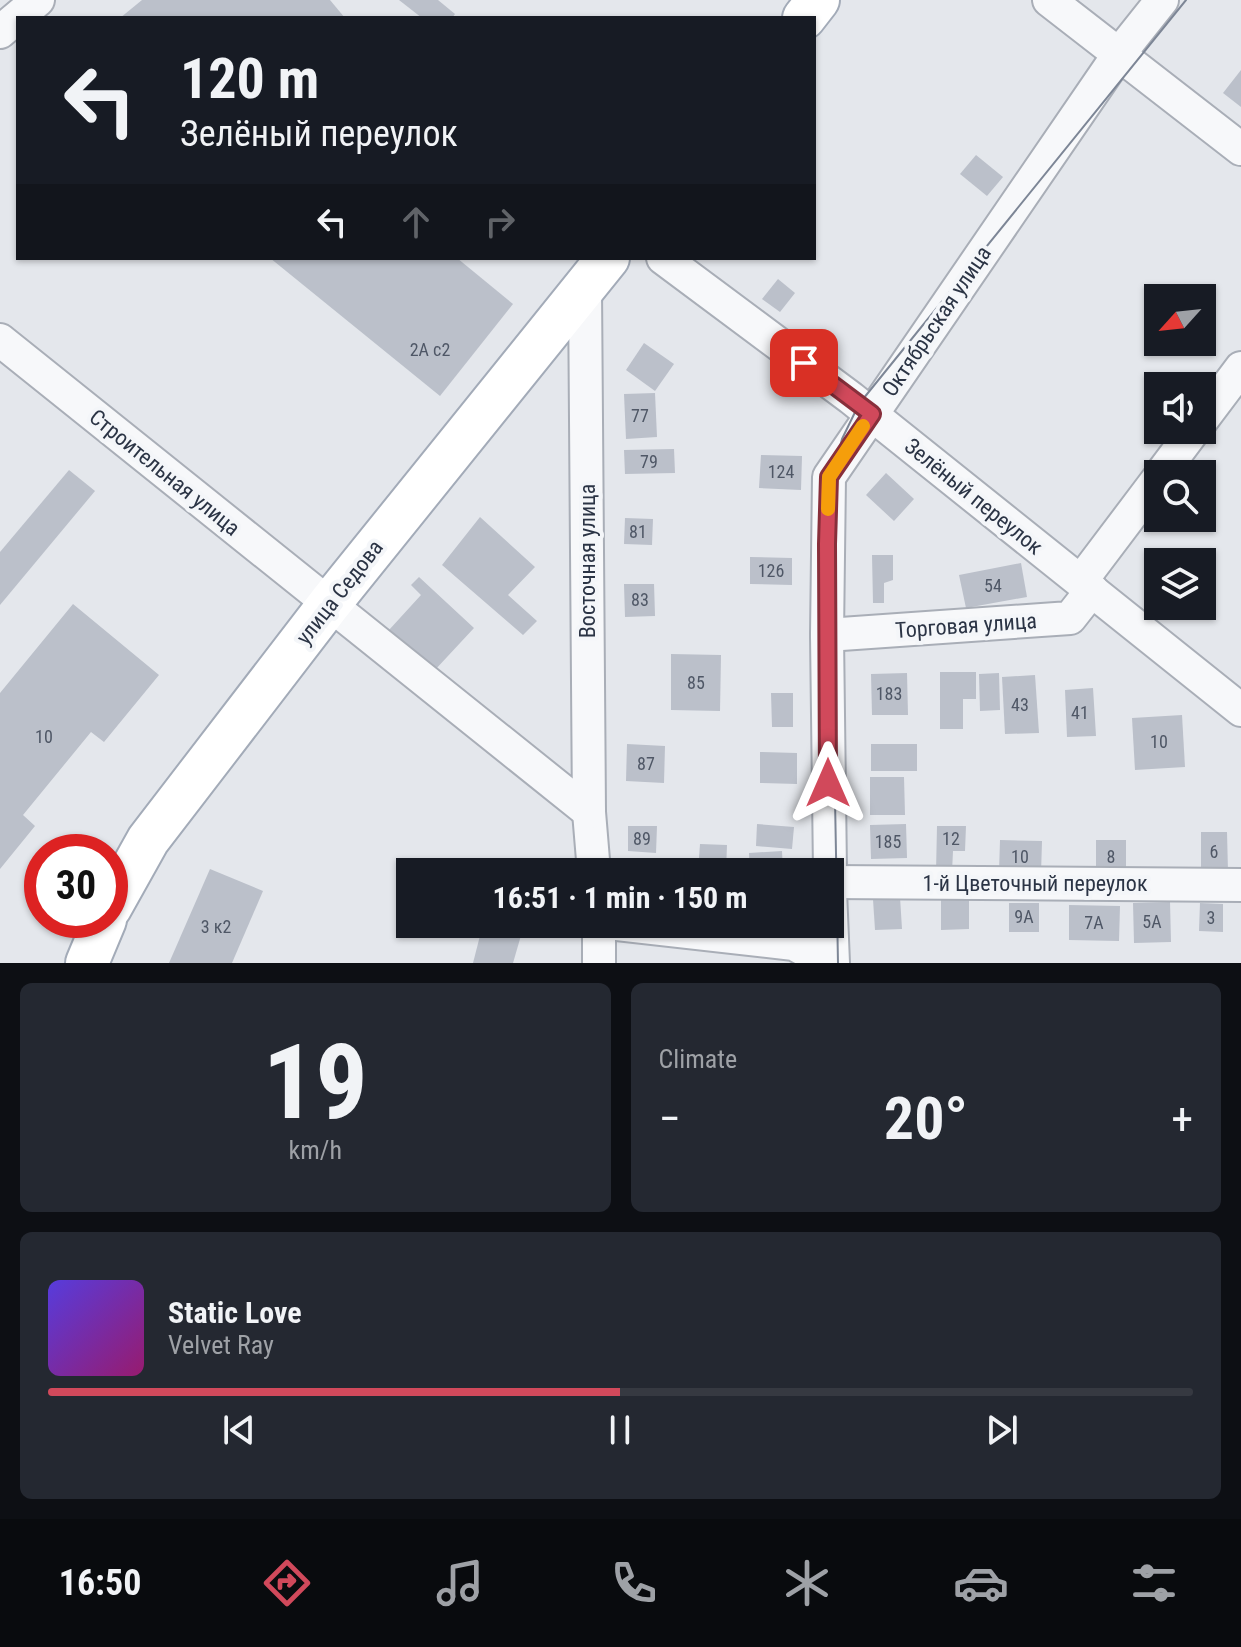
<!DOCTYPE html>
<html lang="en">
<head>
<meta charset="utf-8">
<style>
  body { margin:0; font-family:"Roboto Condensed",sans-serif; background:#242831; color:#f1f3f6; height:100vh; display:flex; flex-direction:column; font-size:30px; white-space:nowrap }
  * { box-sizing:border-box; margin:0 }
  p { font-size:26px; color:#9ea1a6 }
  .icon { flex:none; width:44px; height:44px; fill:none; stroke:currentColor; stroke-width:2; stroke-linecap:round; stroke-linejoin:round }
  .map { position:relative; height:963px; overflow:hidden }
  .sheet { display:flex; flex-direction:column; gap:20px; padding:20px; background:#0d0f14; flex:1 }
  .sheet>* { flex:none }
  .banner { position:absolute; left:16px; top:16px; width:800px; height:244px; border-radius:0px; box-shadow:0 2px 6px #0004; background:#171b24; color:#f1f3f6; overflow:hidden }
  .needle { width:52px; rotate:243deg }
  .controls { position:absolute; left:1144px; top:284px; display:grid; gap:16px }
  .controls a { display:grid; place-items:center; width:72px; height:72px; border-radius:0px; background:#171b24; box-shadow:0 2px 6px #0004; font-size:40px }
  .speed { position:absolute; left:24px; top:834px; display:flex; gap:16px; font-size:40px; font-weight:700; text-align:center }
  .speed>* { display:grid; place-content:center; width:104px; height:104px; border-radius:50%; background:#171b24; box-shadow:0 2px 6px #0004; line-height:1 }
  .speed .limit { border:12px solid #d22; background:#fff; color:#111 }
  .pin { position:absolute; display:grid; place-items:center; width:68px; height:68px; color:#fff; margin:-34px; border-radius:16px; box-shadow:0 4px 12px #0006 }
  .me { position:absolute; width:88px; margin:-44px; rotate:0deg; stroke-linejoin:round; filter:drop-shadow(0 0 6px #0008) }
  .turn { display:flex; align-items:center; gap:28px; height:168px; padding:0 32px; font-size:36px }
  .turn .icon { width:104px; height:104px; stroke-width:2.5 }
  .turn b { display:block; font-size:56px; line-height:68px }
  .lanes { display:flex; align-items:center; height:76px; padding:0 32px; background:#0003; justify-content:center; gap:40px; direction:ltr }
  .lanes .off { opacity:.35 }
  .big { font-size:60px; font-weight:700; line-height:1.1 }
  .sheet .tile { flex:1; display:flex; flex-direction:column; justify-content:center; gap:12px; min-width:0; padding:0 28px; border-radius:12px; background:#242831 }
  .sheet .dial { align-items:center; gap:0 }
  .dial b { font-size:104px; line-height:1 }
  .song { display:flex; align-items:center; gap:24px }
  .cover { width:96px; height:96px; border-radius:12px; background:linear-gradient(135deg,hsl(250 70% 55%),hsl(320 70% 35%)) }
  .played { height:8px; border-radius:4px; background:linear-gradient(90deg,#d1495b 50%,#363941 50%) }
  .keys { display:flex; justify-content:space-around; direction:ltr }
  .heat { display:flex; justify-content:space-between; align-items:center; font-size:44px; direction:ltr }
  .sheet .tiles { flex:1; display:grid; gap:20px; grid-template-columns:1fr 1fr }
  .tile:last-child { grid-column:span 2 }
  .trip { position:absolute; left:396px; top:858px; width:448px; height:80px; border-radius:0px; background:#171b24; box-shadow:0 2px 6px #0004; font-weight:700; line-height:80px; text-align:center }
  .tabs { display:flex; height:128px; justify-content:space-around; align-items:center; background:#090b0e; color:#9ea1a6 }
  .tabs .icon { width:56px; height:56px }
  .tabs .on { color:#d1495b }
  .tabs b { font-size:36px; color:#f1f3f6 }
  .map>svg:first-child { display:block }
  .building { fill:#bbc0ca }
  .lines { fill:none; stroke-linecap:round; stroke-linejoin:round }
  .minor-casing { stroke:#a9aeb7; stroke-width:36 }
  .major-casing { stroke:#a3abb8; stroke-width:46 }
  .minor { stroke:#f7f8fa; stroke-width:32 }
  .major { stroke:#fff; stroke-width:42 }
  .tram { stroke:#7d8696; stroke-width:2 }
  .route-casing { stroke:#882f3b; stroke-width:20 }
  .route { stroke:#d1495b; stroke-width:14 }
  .slow { stroke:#f59e0b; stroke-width:14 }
  .labels { text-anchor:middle; stroke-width:8; stroke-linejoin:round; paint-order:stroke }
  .number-label { font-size:18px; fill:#4f5766 }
  .street-label { font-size:22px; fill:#2b3445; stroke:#f4f6f9 }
</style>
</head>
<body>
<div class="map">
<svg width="1241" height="963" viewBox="0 0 1241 963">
  <rect width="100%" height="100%" fill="#e4e7ec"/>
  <!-- building -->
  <g class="building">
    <path d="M142,0h188l15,18h-225z"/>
    <path d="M399,0h39l17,14 -3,4h-30z"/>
    <path d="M1241,70v37l-18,-14z"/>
    <path d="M976,155l27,22 -16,19 -27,-22z"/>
    <path d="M270,258h187l56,46 -73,92z"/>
    <path d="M778,279l17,14 -15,19 -18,-13z"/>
    <path d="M644,343l30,21 -19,27 -29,-21z"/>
    <path d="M655,393l2,44 -31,2 -2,-45z"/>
    <path d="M674,449l1,24 -50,1 -1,-24z"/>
    <path d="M761,455l41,1 -1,34 -42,-2z"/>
    <path d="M69,470l26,21 -95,114v-53z"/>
    <path d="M886,473l28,26 -20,22 -28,-26z"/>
    <path d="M480,517l55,50 -27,28 29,26 -14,14 -81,-70z"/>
    <path d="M625,518l28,1 -1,26 -28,-1z"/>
    <path d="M872,555h21v25l-9,3v20h-11z"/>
    <path d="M750,557l42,1v27l-42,-1z"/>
    <path d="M1021,563l6,34 -61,11 -7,-33z"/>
    <path d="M419,577l55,51 -40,43 -45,-41 32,-35 -10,-10z"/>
    <path d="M624,584h30l1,32 -30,1z"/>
    <path d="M73,604l86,71 -55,67 -13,-10 -68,83 12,11 -35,43v-176z"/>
    <path d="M671,654l50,1 -1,56 -49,-1z"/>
    <path d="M940,672h36v27h-13v30h-23z"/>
    <path d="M907,673l1,42h-36l-1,-41z"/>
    <path d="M999,673l1,37 -20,1 -1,-37z"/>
    <path d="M1035,675l4,58 -34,1 -3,-57z"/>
    <path d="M1093,688l3,48 -29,1 -2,-47z"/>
    <path d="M771,693h22v34h-21z"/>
    <path d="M1182,715l3,52 -50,3 -3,-52z"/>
    <path d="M627,744l38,2 -1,37 -38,-2z"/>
    <rect x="871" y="744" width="46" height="27"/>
    <path d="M760,752l37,1v31l-37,-1z"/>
    <path d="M870,777h34l1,38h-35z"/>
    <path d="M757,824l37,3 -2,22 -36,-3z"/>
    <path d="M906,824l1,34 -36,1 -1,-34z"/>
    <path d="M628,826h29l-1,27 -28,-2z"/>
    <path d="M937,826h29l-1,25h-12l-1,21h-16z"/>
    <path d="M1201,832h26l1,40 -27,1z"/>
    <path d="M1000,840l42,1 -1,32 -42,-1z"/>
    <rect x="1096" y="840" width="30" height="35"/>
    <path d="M700,844l27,1 -1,27h-28z"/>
    <path d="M782,851l1,21h-33l-1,-19z"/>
    <path d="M210,869l53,22 -31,72h-63z"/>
    <path d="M900,897l2,32 -27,1 -2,-31z"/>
    <path d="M941,899h28v30l-28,1z"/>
    <path d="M1170,902l1,40 -37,1 -1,-40z"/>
    <rect x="1009" y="903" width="30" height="29"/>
    <path d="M1200,903l23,1v28l-24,-1z"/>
    <path d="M1069,905l51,1 -1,35 -50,-1z"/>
    <path d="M483,924l39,8 -9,31h-40z"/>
  </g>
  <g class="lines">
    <defs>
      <g id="minor">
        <path d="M1049,0l192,149"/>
        <path d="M0,32l38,-32"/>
        <path d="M663,258l188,140 390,312"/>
        <path d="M585,289l4,523 5,60"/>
        <path d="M0,340l589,472"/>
        <path d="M1202,420l39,-52"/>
        <path d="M1161,474l33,-44"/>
        <path d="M1081,581l77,-102"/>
        <path d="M827,635l243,-17 22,-28"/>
        <path d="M830,872l-3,-237 2,-158 290,-423 43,-54"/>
        <path d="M830,882l411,3"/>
        <path d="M830,891l3,72"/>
        <path d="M599,924v39"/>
        <path d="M617,924l177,20 34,19"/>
      </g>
      <g id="major">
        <path d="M804,18l14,-18"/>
        <path d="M110,908l38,-68 182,-237 278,-345"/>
        <path d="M87,963l18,-43"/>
      </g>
    </defs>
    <!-- minor casing -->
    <use href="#minor" class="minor-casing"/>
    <!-- major casing -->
    <use href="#major" class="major-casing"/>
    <!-- minor -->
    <use href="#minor" class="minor"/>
    <!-- major -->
    <use href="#major" class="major"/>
    <!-- tram -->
    <path class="tram" d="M838,963l-6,-329v-156l10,-39 17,-35 327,-404"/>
  </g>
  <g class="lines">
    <defs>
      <path id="route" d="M804,363l68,51 -43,63 -2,67 1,239"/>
    </defs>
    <!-- route casing -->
    <use href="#route" class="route-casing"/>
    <!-- route -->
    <use href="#route" class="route"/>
    <!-- slow -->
    <path class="slow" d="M828,509l1,-32 34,-51"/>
  </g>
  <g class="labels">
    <!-- number labels -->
    <g class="number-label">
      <text x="430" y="356">2А с2</text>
      <text x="640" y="422">77</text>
      <text x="649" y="468">79</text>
      <text x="781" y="478">124</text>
      <text x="638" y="538">81</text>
      <text x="771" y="577">126</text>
      <text x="993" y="592">54</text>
      <text x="640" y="606">83</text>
      <text x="696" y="689">85</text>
      <text x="889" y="700">183</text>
      <text x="1020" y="711">43</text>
      <text x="1080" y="719">41</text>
      <text x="44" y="743">10</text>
      <text x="1159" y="748">10</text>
      <text x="646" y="770">87</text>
      <text x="642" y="845">89</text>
      <text x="951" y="845">12</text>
      <text x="888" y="848">185</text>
      <text x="1214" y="858">6</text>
      <text x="1020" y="863">10</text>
      <text x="1111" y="863">8</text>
      <text x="1024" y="923">9А</text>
      <text x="1211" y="924">3</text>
      <text x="1152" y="928">5А</text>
      <text x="1094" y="929">7А</text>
      <text x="216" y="933">3 к2</text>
    </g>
    <!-- street labels -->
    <g class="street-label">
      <text transform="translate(936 321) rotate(-56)" y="8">Октябрьская улица</text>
      <text transform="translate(165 472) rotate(39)" y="8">Строительная улица</text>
      <text transform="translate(974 496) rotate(39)" y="8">Зелёный переулок</text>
      <text transform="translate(587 561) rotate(-90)" y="8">Восточная улица</text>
      <text transform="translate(339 592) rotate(-52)" y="8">улица Седова</text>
      <text transform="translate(966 625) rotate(-4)" y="8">Торговая улица</text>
      <text x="1035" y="891">1-й Цветочный переулок</text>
    </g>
  </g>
</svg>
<div class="controls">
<a><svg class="needle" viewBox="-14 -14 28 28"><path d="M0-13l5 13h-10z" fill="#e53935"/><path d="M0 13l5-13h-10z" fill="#9ea1a6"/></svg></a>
<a><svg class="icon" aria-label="sound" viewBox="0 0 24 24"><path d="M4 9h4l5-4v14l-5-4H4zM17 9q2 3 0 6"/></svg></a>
<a><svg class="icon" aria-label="search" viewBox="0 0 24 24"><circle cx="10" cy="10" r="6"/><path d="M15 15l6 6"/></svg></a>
<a><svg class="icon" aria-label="layers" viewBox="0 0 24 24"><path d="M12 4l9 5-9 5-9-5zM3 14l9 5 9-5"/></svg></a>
</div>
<div class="speed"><div class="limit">30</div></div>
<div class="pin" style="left:804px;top:363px;background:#d93025"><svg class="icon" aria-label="arrive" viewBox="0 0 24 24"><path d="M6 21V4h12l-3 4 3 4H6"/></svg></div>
<svg class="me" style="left:828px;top:783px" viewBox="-20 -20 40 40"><path d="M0-17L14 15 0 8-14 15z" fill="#d1495b" stroke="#fff" stroke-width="4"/></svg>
<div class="trip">16:51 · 1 min · 150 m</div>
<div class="banner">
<div class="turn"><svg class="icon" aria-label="left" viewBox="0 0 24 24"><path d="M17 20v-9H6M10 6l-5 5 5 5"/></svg><div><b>120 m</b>Зелёный переулок</div></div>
<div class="lanes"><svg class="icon" aria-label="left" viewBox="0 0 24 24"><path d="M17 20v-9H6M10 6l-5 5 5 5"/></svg><svg class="icon off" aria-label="ahead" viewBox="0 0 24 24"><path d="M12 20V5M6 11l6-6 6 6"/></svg><svg class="icon off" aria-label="right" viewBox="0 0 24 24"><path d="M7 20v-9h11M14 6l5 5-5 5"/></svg></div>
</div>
</div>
<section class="sheet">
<div class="tiles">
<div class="tile dial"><b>19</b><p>km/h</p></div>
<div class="tile"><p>Climate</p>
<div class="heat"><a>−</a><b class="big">20°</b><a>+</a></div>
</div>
<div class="tile">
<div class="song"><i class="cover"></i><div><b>Static Love</b><p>Velvet Ray</p></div></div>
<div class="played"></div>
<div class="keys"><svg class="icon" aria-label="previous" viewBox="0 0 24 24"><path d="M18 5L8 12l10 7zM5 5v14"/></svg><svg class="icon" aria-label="pause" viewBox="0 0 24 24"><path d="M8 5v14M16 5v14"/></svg><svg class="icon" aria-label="next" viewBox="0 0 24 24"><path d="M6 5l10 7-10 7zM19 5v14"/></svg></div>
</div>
</div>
</section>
<nav class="tabs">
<b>16:50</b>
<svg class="icon on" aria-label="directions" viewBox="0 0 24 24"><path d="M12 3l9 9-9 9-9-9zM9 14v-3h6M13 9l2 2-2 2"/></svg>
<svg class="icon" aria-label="music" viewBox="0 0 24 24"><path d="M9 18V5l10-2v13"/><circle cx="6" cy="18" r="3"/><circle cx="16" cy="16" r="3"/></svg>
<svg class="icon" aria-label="phone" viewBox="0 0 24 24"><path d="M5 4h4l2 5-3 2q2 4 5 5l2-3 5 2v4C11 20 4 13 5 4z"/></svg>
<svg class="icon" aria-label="climate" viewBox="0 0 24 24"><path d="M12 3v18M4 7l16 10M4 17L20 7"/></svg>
<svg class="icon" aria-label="car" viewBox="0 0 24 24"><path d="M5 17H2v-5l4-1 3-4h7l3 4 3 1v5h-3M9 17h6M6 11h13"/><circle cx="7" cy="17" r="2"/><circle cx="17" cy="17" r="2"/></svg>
<svg class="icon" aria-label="filters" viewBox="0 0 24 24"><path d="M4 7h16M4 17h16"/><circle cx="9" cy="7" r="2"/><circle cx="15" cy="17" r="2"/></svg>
</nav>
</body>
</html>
